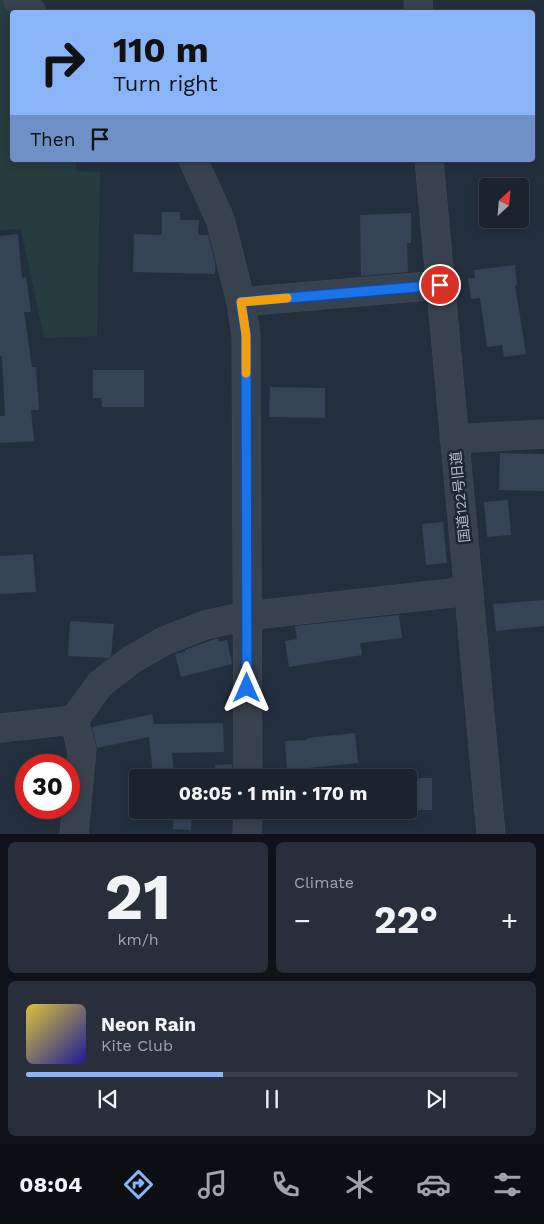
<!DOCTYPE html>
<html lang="en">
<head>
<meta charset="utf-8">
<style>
  body { margin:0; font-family:"Work Sans","Noto Sans JP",sans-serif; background:#282f3a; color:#f1f3f6; height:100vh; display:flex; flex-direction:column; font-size:19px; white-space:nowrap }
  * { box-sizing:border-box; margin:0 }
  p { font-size:16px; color:#a0a4aa }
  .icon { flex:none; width:28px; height:28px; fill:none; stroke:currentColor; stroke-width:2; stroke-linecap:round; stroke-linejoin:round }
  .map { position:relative; height:834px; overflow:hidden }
  .drawer { display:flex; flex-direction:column; gap:8px; padding:8px; background:#0f1319; flex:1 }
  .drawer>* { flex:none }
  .banner { position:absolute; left:10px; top:10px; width:525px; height:152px; border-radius:5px; box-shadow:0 2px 8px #0003,0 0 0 1px #39404a; background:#8ab4f8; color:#111; overflow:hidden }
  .needle { width:32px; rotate:26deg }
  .fabs { position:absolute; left:479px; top:178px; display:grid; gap:10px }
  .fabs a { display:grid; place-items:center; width:50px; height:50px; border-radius:5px; background:#1b232e; box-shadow:0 2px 8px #0003,0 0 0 1px #39404a; font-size:25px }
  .speed { position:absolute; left:15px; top:754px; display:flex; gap:10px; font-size:25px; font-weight:700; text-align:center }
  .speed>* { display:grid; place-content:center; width:65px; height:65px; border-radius:50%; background:#1b232e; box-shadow:0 2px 8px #0003,0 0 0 1px #39404a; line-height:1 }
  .speed .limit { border:8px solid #d22; background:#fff; color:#111 }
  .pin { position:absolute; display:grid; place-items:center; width:42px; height:42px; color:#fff; margin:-21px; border:2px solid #fff; border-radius:50%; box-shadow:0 1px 5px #0007 }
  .me { position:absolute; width:55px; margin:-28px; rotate:0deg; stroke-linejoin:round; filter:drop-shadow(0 0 4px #0008) }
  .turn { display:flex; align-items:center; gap:18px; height:105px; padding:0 20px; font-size:22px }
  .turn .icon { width:65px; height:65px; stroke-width:2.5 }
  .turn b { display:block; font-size:35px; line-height:42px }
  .then { display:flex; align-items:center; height:48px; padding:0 20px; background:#0003; gap:10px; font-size:19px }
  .big { font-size:38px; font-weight:700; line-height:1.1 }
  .drawer .card { flex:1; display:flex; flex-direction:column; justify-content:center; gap:8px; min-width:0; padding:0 18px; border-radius:8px; background:#282f3a }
  .drawer .dial { align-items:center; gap:0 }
  .dial b { font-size:65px; line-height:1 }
  .song { display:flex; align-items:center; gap:15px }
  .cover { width:60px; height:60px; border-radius:8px; background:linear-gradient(135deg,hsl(50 70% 55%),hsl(240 70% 35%)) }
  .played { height:5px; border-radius:2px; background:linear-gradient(90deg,#8ab4f8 40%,#39404a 40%) }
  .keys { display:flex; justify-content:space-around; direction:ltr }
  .heat { display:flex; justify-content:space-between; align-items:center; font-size:28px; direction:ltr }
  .drawer .tiles { flex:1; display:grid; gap:8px; grid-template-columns:1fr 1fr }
  .card:last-child { grid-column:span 2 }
  .trip { position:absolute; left:129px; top:769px; width:288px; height:50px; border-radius:5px; background:#1b232e; box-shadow:0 2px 8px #0003,0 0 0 1px #39404a; font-weight:700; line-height:50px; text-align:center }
  .dock { display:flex; height:80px; justify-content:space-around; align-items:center; background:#0b0e12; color:#a0a4aa }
  .dock .icon { width:35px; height:35px }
  .dock .current { color:#8ab4f8 }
  .dock b { font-size:22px; color:#f1f3f6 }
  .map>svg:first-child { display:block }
  .green { fill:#263c3f }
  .building { fill:#364354 }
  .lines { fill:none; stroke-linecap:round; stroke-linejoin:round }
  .minor-casing { stroke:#414a57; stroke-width:29 }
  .minor { stroke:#38414e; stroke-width:28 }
  .route-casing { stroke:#114b97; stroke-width:12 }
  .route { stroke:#1a73e8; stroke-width:9 }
  .slow { stroke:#f59e0b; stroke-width:9 }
  .labels { text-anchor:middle; stroke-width:5; stroke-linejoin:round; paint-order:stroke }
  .street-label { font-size:14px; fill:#b4bcc9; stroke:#1d2633 }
</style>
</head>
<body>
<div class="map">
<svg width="544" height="834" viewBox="0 0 544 834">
  <rect width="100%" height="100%" fill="#242f3e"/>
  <!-- green -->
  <path class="green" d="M0,0h14l-2,12v148h64v11l24,1 -3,164 -53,2 -23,-109 -21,1z"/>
  <!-- building -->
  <g class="building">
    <path d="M162,212h18v8h19l-1,15h10l7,28v11l-82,-2 1,-38 28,1z"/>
    <path d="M411,213v30h-4l1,29 -47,4 -1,-61z"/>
    <path d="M18,234l4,44 4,-1 5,35h-7l8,55h4l3,43h-8l3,31 -34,2v-27h5l-3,-60h-2v-120z"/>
    <path d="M515,265l2,20h-2l11,69 -22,3 -2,-12 -15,2 -7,-49 -9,1 -3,-21h7l-1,-8z"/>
    <path d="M93,370h51v37h-42l-1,-9h-8z"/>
    <path d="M270,387l55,1v30l-56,-1z"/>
    <path d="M500,453l44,1v37l-45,-1z"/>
    <path d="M508,500l3,35 -24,2 -3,-35z"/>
    <path d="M443,522l4,41 -21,2 -4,-41z"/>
    <path d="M33,554l3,38 -36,2v-38z"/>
    <path d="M544,600v26l-48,5 -3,-27z"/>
    <path d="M399,615l3,23 -42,5 2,12 -73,12 -4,-26 12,-2 -2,-13z"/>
    <path d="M70,621l44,3 -3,32 -3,2 -40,-2z"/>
    <path d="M218,638l1,4 8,-2 5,24 -51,13 -6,-23 10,-2v-2z"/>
    <path d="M152,714l2,10 69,-1 1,29 -52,1 2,19 -21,2 -4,-37 -52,11 -5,-21z"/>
    <path d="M355,733l3,30 -71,7 -2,-29 22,-1v-2z"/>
    <path d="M232,764v14h-16l-1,-13z"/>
    <path d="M372,770v8h-22v-7z"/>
    <rect x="408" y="778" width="24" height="32"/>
    <path d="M174,810h18l-1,20 -18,-1z"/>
  </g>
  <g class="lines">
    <defs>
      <g id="minor">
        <path d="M18,0l14,12"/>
        <path d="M418,0l1,12"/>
        <path d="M193,160l27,59 21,83 5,33 2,443"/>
        <path d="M429,160l62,674"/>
        <path d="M241,302l199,-17"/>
        <path d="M454,439l90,-5"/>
        <path d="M74,720l8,30 -8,84"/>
        <path d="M0,728l74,-8 26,-36 31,-24 33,-19 41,-16 41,-9 223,-25"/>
        <path d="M247,834l1,-24"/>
      </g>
    </defs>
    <!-- minor casing -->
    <use href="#minor" class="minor-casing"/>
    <!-- minor -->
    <use href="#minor" class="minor"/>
  </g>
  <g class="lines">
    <defs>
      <path id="route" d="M247,688l-1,-353 -5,-33 199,-17"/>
    </defs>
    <!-- route casing -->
    <use href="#route" class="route-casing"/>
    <!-- route -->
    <use href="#route" class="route"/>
    <!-- slow -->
    <path class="slow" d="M246,373v-38l-5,-33 46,-4"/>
  </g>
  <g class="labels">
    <!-- street labels -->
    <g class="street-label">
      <text transform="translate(460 497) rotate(-96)" y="5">国道122号旧道</text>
    </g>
  </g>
</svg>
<div class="fabs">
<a><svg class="needle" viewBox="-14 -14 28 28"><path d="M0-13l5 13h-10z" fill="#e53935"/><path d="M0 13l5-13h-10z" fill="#a0a4aa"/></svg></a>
</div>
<div class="speed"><div class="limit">30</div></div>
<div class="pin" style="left:440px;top:285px;background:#d93025"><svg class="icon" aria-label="arrive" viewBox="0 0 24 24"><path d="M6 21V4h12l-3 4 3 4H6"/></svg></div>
<svg class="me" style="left:247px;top:688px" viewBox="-20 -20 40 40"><path d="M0-17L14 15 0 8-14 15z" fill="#1a73e8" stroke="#fff" stroke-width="4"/></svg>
<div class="trip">08:05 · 1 min · 170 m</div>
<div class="banner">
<div class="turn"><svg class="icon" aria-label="right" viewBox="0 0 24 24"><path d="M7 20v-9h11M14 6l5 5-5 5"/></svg><div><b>110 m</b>Turn right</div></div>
<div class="then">Then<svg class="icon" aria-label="arrive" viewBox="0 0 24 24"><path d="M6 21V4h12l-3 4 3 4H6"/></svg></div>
</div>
</div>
<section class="drawer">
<div class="tiles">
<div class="card dial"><b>21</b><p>km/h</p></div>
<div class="card"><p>Climate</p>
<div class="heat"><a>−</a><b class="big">22°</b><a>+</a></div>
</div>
<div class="card">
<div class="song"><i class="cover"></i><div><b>Neon Rain</b><p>Kite Club</p></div></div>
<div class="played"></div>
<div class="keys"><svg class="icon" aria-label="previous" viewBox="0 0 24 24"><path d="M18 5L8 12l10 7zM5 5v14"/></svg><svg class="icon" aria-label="pause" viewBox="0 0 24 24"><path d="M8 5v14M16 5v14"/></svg><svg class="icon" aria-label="next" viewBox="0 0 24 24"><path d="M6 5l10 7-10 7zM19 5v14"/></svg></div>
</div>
</div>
</section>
<nav class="dock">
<b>08:04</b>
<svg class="icon current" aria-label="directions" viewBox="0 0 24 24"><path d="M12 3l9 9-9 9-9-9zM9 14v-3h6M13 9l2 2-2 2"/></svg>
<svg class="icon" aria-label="music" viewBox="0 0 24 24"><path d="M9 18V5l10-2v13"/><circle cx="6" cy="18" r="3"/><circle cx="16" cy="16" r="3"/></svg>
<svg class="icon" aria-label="phone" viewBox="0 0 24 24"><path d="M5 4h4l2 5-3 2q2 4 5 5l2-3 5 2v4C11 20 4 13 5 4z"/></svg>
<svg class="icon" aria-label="climate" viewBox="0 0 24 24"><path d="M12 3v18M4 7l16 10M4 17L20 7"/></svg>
<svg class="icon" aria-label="car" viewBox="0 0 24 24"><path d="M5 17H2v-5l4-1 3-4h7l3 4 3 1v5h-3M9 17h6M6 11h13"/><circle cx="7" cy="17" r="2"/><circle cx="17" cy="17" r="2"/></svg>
<svg class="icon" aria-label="filters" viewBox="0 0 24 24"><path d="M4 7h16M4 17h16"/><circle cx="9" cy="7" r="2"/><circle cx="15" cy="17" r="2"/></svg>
</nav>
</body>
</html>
